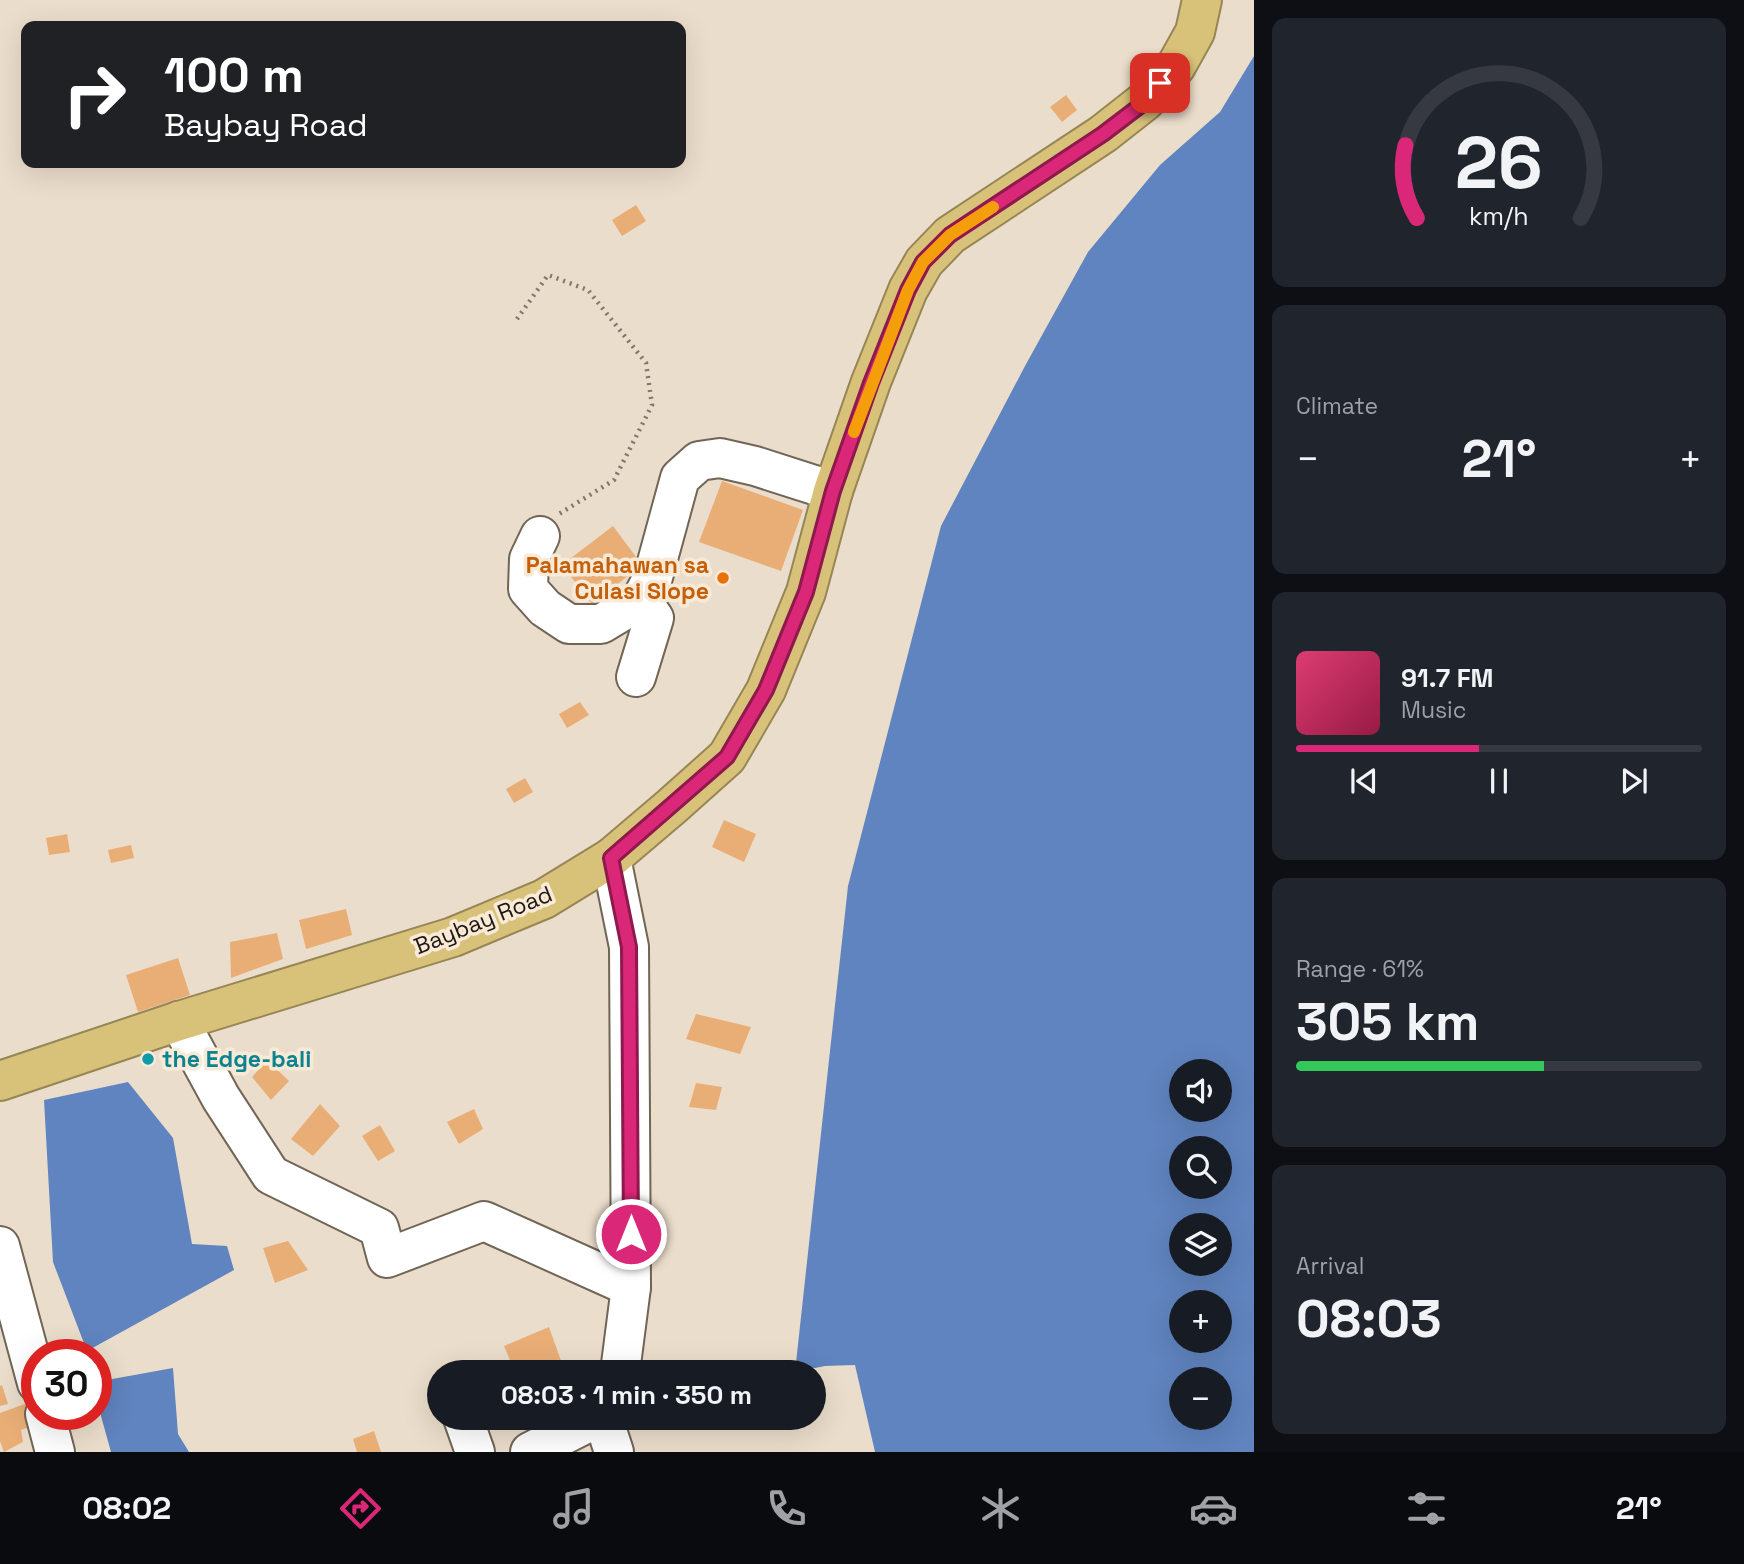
<!DOCTYPE html>
<html lang="en">
<head>
<meta charset="utf-8">
<style>
  body { margin:0; font-family:"Space Grotesk",sans-serif; background:#20242c; color:#f1f3f6; height:100vh; display:flex; flex-direction:column; font-size:26px; white-space:nowrap }
  * { box-sizing:border-box; margin:0 }
  p { font-size:23px; color:#9ea1a6 }
  .icon { flex:none; width:38px; height:38px; fill:none; stroke:currentColor; stroke-width:2; stroke-linecap:round; stroke-linejoin:round }
  .map { position:relative; flex:1; overflow:hidden }
  .sheet { display:flex; flex-direction:column; gap:18px; padding:18px; background:#0d0f14; width:490px }
  .sheet>* { flex:none }
  .banner { position:absolute; left:21px; top:21px; width:665px; height:147px; border-radius:14px; box-shadow:0 7px 28px #0002; background:#202124; color:#fff; overflow:hidden }
  .controls { position:absolute; left:1169px; top:1059px; display:grid; gap:14px }
  .controls a { display:grid; place-items:center; width:63px; height:63px; border-radius:50%; background:#171b24; box-shadow:0 7px 28px #0002; font-size:35px }
  .speed { position:absolute; left:21px; top:1339px; display:flex; gap:14px; font-size:35px; font-weight:700; text-align:center }
  .speed>* { display:grid; place-content:center; width:91px; height:91px; border-radius:50%; background:#171b24; box-shadow:0 7px 28px #0002; line-height:1 }
  .speed .limit { border:10px solid #d22; background:#fff; color:#111 }
  .pin { position:absolute; display:grid; place-items:center; width:60px; height:60px; color:#fff; margin:-30px; border-radius:14px; box-shadow:0 4px 10px #0006 }
  .me { position:absolute; width:77px; margin:-38px; rotate:0deg; stroke-linejoin:round; filter:drop-shadow(0 0 5px #0008) }
  .turn { display:flex; align-items:center; gap:24px; height:147px; padding:0 28px; font-size:32px }
  .turn .icon { width:91px; height:91px; stroke-width:2.5 }
  .turn b { display:block; font-size:49px; line-height:60px }
  .big { font-size:52px; font-weight:700; line-height:1.1 }
  .sheet .widget { flex:1; display:flex; flex-direction:column; justify-content:center; gap:10px; min-width:0; padding:0 24px; border-radius:14px; background:#20242c }
  .sheet .dial { align-items:center; gap:0 }
  .dial svg { height:182px; overflow:visible; fill:none; stroke:#363941; stroke-width:7; stroke-linecap:round; text-anchor:middle }
  .dial text { fill:#f1f3f6; stroke:none }
  .song { display:flex; align-items:center; gap:21px }
  .cover { width:84px; height:84px; border-radius:10px; background:linear-gradient(135deg,hsl(340 70% 55%),hsl(340 70% 35%)) }
  .played { height:7px; border-radius:4px; background:linear-gradient(90deg,#db2777 45%,#363941 45%) }
  .keys { display:flex; justify-content:space-around; direction:ltr }
  .heat { display:flex; justify-content:space-between; align-items:center; font-size:38px; direction:ltr }
  .charge { height:10px; border-radius:5px; background:linear-gradient(90deg,#34c759 61%,#363941 0) }
  .trip { position:absolute; left:427px; top:1360px; width:399px; height:70px; border-radius:35px; background:#171b24; box-shadow:0 7px 28px #0002; font-weight:700; line-height:70px; text-align:center }
  .menu { display:flex; height:112px; justify-content:space-around; align-items:center; background:#090b0e; color:#9ea1a6 }
  .menu .icon { width:49px; height:49px }
  .menu .active { color:#db2777 }
  .menu b { font-size:32px; color:#f1f3f6 }
  main { display:flex; flex:1; min-height:0 }
  .map>svg:first-child { display:block }
  .water { fill:#6084bf; fill-rule:evenodd }
  .building { fill:#e9ae76 }
  .lines { fill:none; stroke-linecap:round; stroke-linejoin:round }
  .minor-casing { stroke:#716555; stroke-width:42 }
  .highway-casing { stroke:#978655; stroke-width:42 }
  .path { stroke:#7f766a; stroke-width:4.5; stroke-dasharray:2 5; stroke-linecap:butt }
  .minor { stroke:#fff; stroke-width:38 }
  .highway { stroke:#d8c179; stroke-width:38 }
  .route-casing { stroke:#8e194d; stroke-width:18 }
  .route { stroke:#db2777; stroke-width:12 }
  .slow { stroke:#f59e0b; stroke-width:12 }
  .food-dot { fill:#e8710a; stroke:#f9ead8; stroke-width:2.5 }
  .culture-dot { fill:#0f9aa8; stroke:#f9ead8; stroke-width:2.5 }
  .labels { text-anchor:middle; stroke-width:7; stroke-linejoin:round; paint-order:stroke }
  .food-label { font-size:23px; font-weight:bold; fill:#c56008; stroke:#f9ead8; text-anchor:end }
  .street-label { font-size:23px; fill:#1d1811; stroke:#f9ead8 }
  .culture-label { font-size:23px; font-weight:bold; fill:#0d838f; stroke:#f9ead8; text-anchor:start }
</style>
</head>
<body>
<main>
<div class="map">
<svg width="1254" height="1452" viewBox="0 0 1254 1452">
  <rect width="100%" height="100%" fill="#ebddcb"/>
  <!-- water -->
  <g class="water">
    <path d="M1254,56v1396h-379l-20,-87 -30,1 -30,6 53,-486 93,-360 84,-160 63,-114 72,-87 60,-53zM1181,1071h39v39h-39zM1181,1148h39v38h-39zM1181,1225h39v39h-39zM1181,1302h39v38h-39zM1181,1379h39v39h-39z"/>
    <path d="M128,1082l45,56 19,106 35,2 7,24 -147,81 -34,-89 -9,-162z"/>
    <path d="M173,1368l5,66 11,18h-78l-15,-54v-16z"/>
  </g>
  <!-- building -->
  <g class="building">
    <path d="M1066,95l11,15 -15,12 -12,-15z"/>
    <path d="M636,205l10,16 -24,15 -10,-16z"/>
    <path d="M722,481l81,29 -22,61 -82,-29z"/>
    <path d="M613,526l29,39 -50,39 -30,-39z"/>
    <path d="M580,702l9,13 -22,13 -8,-14z"/>
    <path d="M525,778l8,14 -19,11 -8,-14z"/>
    <path d="M724,820l32,14 -12,28 -32,-15z"/>
    <path d="M67,834l3,18 -21,3 -3,-17z"/>
    <path d="M131,845l3,13 -23,5 -3,-13z"/>
    <path d="M346,909l6,26 -46,14 -7,-29z"/>
    <path d="M277,933l6,26 -52,19 -1,-36z"/>
    <path d="M178,958l12,37 -52,17 -12,-37z"/>
    <path d="M696,1014l55,13 -11,27 -54,-15z"/>
    <path d="M267,1060l22,21 -18,19 -19,-23z"/>
    <path d="M696,1083l26,4 -6,23 -27,-3z"/>
    <path d="M320,1104l20,22 -27,30 -22,-17z"/>
    <path d="M474,1109l9,20 -24,15 -12,-22z"/>
    <path d="M380,1125l15,26 -17,10 -16,-25z"/>
    <path d="M288,1241l20,29 -33,13 -12,-35z"/>
    <path d="M549,1327l16,45h-50l-11,-26z"/>
    <path d="M2,1385l6,19 -8,2v-20z"/>
    <path d="M33,1401l7,22 -19,7 2,12 -19,10 -4,-11v-28z"/>
    <path d="M374,1431l7,21h-24l-4,-13z"/>
  </g>
  <g class="lines">
    <defs>
      <g id="minor">
        <path d="M540,536l-11,23 -1,30 17,19 24,16h32l40,-24 12,-23 27,-99 19,-17 21,-3 35,8 78,25"/>
        <path d="M636,677l18,-59 -13,-18"/>
        <path d="M611,858l18,89 2,340 -11,85"/>
        <path d="M179,1021l42,77 50,77 108,53 8,30 97,-37 147,66"/>
        <path d="M0,1246l37,137"/>
        <path d="M45,1414l10,38"/>
        <path d="M463,1418l12,34"/>
        <path d="M603,1418l11,34"/>
        <path d="M530,1452l53,-27 8,-7"/>
      </g>
      <path id="highway" d="M0,1081l179,-60 274,-84 91,-38 67,-41 60,-51 56,-50 39,-67 40,-98 27,-101 38,-109 37,-92 16,-28 26,-27 153,-101 42,-33 31,-35 19,-34 7,-32"/>
    </defs>
    <!-- minor casing -->
    <use href="#minor" class="minor-casing"/>
    <!-- highway casing -->
    <use href="#highway" class="highway-casing"/>
    <!-- path -->
    <path class="path" d="M517,319l31,-44 40,15 58,73 6,42 -38,75 -55,34"/>
    <!-- minor -->
    <use href="#minor" class="minor"/>
    <!-- highway -->
    <use href="#highway" class="highway"/>
  </g>
  <g class="lines">
    <defs>
      <path id="route" d="M631,1234l-2,-287 -18,-89 116,-101 39,-67 40,-98 27,-101 38,-108 37,-93 15,-28 27,-27 153,-101 42,-32 15,-19"/>
    </defs>
    <!-- route casing -->
    <use href="#route" class="route-casing"/>
    <!-- route -->
    <use href="#route" class="route"/>
    <!-- slow -->
    <path class="slow" d="M854,432l54,-142 15,-28 27,-27 43,-28"/>
  </g>
  <!-- markers -->
  <circle class="food-dot" cx="723" cy="578" r="7"/>
  <circle class="culture-dot" cx="148" cy="1059" r="7"/>
  <g class="labels">
    <!-- food labels -->
    <g class="food-label">
      <text x="709" y="573">Palamahawan sa<tspan x="709" dy="26">Culasi Slope</tspan></text>
    </g>
    <!-- street labels -->
    <g class="street-label">
      <text transform="translate(483 920) rotate(-22)" y="8">Baybay Road</text>
    </g>
    <!-- culture labels -->
    <g class="culture-label">
      <text x="162" y="1067">the Edge-bali</text>
    </g>
  </g>
</svg>
<div class="controls">
<a><svg class="icon" aria-label="sound" viewBox="0 0 24 24"><path d="M4 9h4l5-4v14l-5-4H4zM17 9q2 3 0 6"/></svg></a>
<a><svg class="icon" aria-label="search" viewBox="0 0 24 24"><circle cx="10" cy="10" r="6"/><path d="M15 15l6 6"/></svg></a>
<a><svg class="icon" aria-label="layers" viewBox="0 0 24 24"><path d="M12 4l9 5-9 5-9-5zM3 14l9 5 9-5"/></svg></a>
<a>+</a>
<a>−</a>
</div>
<div class="speed"><div class="limit">30</div></div>
<div class="pin" style="left:1160px;top:83px;background:#d93025"><svg class="icon" aria-label="arrive" viewBox="0 0 24 24"><path d="M6 21V4h12l-3 4 3 4H6"/></svg></div>
<svg class="me" style="left:631px;top:1234px" viewBox="-20 -20 40 40"><circle r="17" fill="#db2777" stroke="#fff" stroke-width="3"/><path d="M0-11L8 9 0 5-8 9z" fill="#fff"/></svg>
<div class="trip">08:03 · 1 min · 350 m</div>
<div class="banner">
<div class="turn"><svg class="icon" aria-label="right" viewBox="0 0 24 24"><path d="M7 20v-9h11M14 6l5 5-5 5"/></svg><div><b>100 m</b>Baybay Road</div></div>
</div>
</div>
<section class="sheet">
<div class="widget dial"><svg viewBox="0 0 100 80">
<path d="M14 69A42 42 0 1 1 86 69"/>
<path d="M14 69A42 42 0 0 1 9 37" stroke="#db2777"/>
<text x="50" y="56" font-size="32" font-weight="700">26</text>
<text x="50" y="72" font-size="11">km/h</text>
</svg></div>
<div class="widget"><p>Climate</p>
<div class="heat"><a>−</a><b class="big">21°</b><a>+</a></div>
</div>
<div class="widget">
<div class="song"><i class="cover"></i><div><b>91.7 FM</b><p>Music</p></div></div>
<div class="played"></div>
<div class="keys"><svg class="icon" aria-label="previous" viewBox="0 0 24 24"><path d="M18 5L8 12l10 7zM5 5v14"/></svg><svg class="icon" aria-label="pause" viewBox="0 0 24 24"><path d="M8 5v14M16 5v14"/></svg><svg class="icon" aria-label="next" viewBox="0 0 24 24"><path d="M6 5l10 7-10 7zM19 5v14"/></svg></div>
</div>
<div class="widget"><p>Range · 61%</p><b class="big">305 km</b><div class="charge"></div></div>
<div class="widget"><p>Arrival</p><b class="big">08:03</b></div>
</section>
</main>
<nav class="menu">
<b>08:02</b>
<svg class="icon active" aria-label="directions" viewBox="0 0 24 24"><path d="M12 3l9 9-9 9-9-9zM9 14v-3h6M13 9l2 2-2 2"/></svg>
<svg class="icon" aria-label="music" viewBox="0 0 24 24"><path d="M9 18V5l10-2v13"/><circle cx="6" cy="18" r="3"/><circle cx="16" cy="16" r="3"/></svg>
<svg class="icon" aria-label="phone" viewBox="0 0 24 24"><path d="M5 4h4l2 5-3 2q2 4 5 5l2-3 5 2v4C11 20 4 13 5 4z"/></svg>
<svg class="icon" aria-label="climate" viewBox="0 0 24 24"><path d="M12 3v18M4 7l16 10M4 17L20 7"/></svg>
<svg class="icon" aria-label="car" viewBox="0 0 24 24"><path d="M5 17H2v-5l4-1 3-4h7l3 4 3 1v5h-3M9 17h6M6 11h13"/><circle cx="7" cy="17" r="2"/><circle cx="17" cy="17" r="2"/></svg>
<svg class="icon" aria-label="filters" viewBox="0 0 24 24"><path d="M4 7h16M4 17h16"/><circle cx="9" cy="7" r="2"/><circle cx="15" cy="17" r="2"/></svg>
<b>21°</b>
</nav>
</body>
</html>
